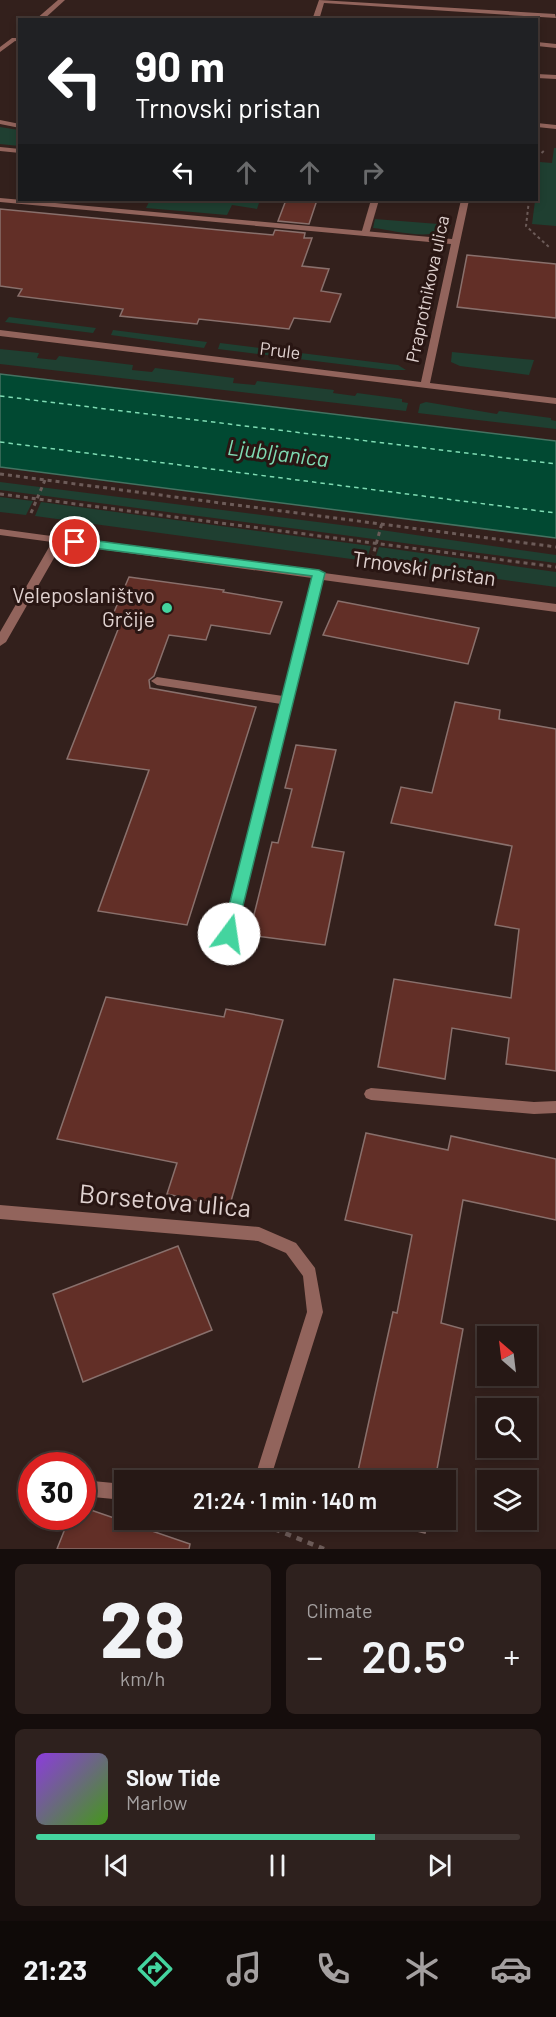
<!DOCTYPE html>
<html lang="en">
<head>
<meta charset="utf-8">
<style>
  body { margin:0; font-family:Barlow,sans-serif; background:#2e211e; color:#f1f3f6; height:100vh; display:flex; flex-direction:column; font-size:22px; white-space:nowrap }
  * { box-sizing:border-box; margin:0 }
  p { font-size:20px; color:#a4a0a0 }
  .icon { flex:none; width:33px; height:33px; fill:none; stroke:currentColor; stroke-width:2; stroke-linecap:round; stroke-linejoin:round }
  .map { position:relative; height:1549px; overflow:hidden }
  .panel { display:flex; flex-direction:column; gap:15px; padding:15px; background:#150d0c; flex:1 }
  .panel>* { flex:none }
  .guide { position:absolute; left:18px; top:18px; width:520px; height:183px; border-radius:0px; box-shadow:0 3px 9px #0003,0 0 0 2px #423734; background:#202124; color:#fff; overflow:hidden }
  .needle { width:39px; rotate:332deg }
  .tools { position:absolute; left:477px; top:1326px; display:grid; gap:12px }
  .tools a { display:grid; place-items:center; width:60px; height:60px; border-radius:0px; background:#261815; box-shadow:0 3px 9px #0003,0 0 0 2px #423734; font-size:30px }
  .speed { position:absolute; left:18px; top:1452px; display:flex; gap:12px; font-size:30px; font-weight:700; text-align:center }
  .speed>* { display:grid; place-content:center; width:78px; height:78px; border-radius:50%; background:#261815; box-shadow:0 3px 9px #0003,0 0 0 2px #423734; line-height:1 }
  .speed .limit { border:9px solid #d22; background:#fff; color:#111 }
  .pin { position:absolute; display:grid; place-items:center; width:51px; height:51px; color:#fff; margin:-26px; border:3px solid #fff; border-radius:50%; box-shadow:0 2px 6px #0007 }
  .me { position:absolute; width:66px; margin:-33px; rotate:14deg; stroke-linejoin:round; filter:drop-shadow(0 0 4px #0008) }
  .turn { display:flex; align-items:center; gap:21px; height:126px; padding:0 18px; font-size:27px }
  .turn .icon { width:78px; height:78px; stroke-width:2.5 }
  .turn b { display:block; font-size:42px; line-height:51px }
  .lanes { display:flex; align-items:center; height:57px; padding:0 18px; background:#0003; justify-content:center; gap:30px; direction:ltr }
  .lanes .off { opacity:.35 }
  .big { font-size:45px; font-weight:600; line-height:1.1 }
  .panel .widget { flex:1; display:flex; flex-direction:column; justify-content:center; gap:9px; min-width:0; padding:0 21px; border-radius:9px; background:#2e211e }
  .panel .dial { align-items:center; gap:0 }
  .dial b { font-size:78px; line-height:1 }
  .song { display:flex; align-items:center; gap:18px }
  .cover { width:72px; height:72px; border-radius:9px; background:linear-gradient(135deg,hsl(270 70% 55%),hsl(100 70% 35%)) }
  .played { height:6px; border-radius:3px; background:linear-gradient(90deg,#44d49f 70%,#423734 70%) }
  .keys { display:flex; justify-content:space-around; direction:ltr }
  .heat { display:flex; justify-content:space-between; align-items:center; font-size:33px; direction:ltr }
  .panel .tiles { flex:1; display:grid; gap:15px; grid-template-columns:1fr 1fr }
  .widget:last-child { grid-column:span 2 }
  .trip { position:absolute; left:114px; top:1470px; width:342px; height:60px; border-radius:0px; background:#261815; box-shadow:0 3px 9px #0003,0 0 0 2px #423734; font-weight:600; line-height:60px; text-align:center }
  .tab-bar { display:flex; height:96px; justify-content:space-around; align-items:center; background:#0f0a08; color:#a4a0a0 }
  .tab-bar .icon { width:42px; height:42px }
  .tab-bar .active { color:#44d49f }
  .tab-bar b { font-size:27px; color:#f1f3f6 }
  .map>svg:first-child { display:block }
  .green { fill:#1f3f31 }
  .water { fill:#014932; stroke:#447261; stroke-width:1.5 }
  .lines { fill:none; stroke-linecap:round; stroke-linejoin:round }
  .ferry { stroke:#7fdbb3; stroke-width:1.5; stroke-dasharray:4.5 4; stroke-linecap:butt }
  .building { fill:#622f27; stroke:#89706c; stroke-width:1.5 }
  .path-far2 { stroke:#6c5b58; stroke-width:2; stroke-dasharray:3 3; stroke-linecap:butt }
  .path-far1 { stroke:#6c5b58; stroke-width:3; stroke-dasharray:4 4; stroke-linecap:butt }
  .path { stroke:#6c5b58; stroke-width:4.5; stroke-dasharray:6 6; stroke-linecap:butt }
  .lane { fill:#92645c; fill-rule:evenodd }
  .street { fill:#92645c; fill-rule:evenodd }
  .route { fill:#44d49f; stroke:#2c8a67; stroke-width:1.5 }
  .poi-dot { fill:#44d49f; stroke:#291613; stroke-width:2 }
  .labels { text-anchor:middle; stroke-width:6; stroke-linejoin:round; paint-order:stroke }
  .far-street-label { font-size:18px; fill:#e0d2d0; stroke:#291613 }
  .street-label { font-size:21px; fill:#e0d2d0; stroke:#291613 }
  .poi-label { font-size:21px; fill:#e0d2d0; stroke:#291613; text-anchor:end }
  .water-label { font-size:22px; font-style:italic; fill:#7fdbb3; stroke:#291613 }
  .near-street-label { font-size:26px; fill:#e0d2d0; stroke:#291613 }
</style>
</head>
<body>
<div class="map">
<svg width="556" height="1549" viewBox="0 0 556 1549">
  <rect width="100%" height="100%" fill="#33201c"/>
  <!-- green -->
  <g class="green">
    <path d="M0,127l19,3v16l-19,-2z"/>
    <path d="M554,148h2v78l-24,-2 8,-62 12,1z"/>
    <path d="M150,200h110l-3,9 -25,-4 -5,10 -81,-7z"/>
    <path d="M375,219l76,6c-16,18 -57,5 -78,3z"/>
    <path d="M9,317l87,11 -3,5 -88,-11z"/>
    <path d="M113,330l94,12 -3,6 -93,-13z"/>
    <path d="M220,343l178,22 8,5h-18l-170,-21z"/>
    <path d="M0,349l39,4 -2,5 19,2 3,-4 74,9 -1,5 20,2 3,-4 79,10 -1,5 22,2 2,-4 77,9 -1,3 22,3 2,-3 45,6v3l6,1 -2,8 -406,-47z"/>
    <path d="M452,352l82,8 -5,15 -69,-9 -9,-4z"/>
    <path d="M426,402l71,12 2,-3 52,7v2l5,1v8l-138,-16 2,-9z"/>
    <path d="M0,482l381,48 175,25v8l-556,-73z"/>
    <path d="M0,497l33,4 -7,14 -26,-3z"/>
    <path d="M41,502l330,44 -5,15 -331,-45z"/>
    <path d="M379,547l177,25v15l-182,-25z"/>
  </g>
  <!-- water -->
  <path class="water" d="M0,374l556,67v97l-556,-71z"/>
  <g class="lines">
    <!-- ferry -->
    <g class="ferry">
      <path d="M0,396l556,68"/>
      <path d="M0,442l556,71"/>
    </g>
  </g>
  <!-- building -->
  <g class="building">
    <path d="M286,200h31l-8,24 -31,-3z"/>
    <path d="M0,209l273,26 2,-5 30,3 -1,5h8l-10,28 27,3 -8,22 20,3 -11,28 -36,-4 -5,11 -90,-10 -2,5 -77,-8 3,-7 -105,-13 4,-7 -22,-3z"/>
    <path d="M467,255l89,9v54l-99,-11z"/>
    <path d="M129,577l95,13 -1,2 59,10 -12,32 -59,-9 -5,15 -37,-5 -15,41 -5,4 1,8 106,19 -69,218 -89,-14 51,-141 -82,-11 52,-132 -11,-1z"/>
    <path d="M338,601l141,27 -11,36 -145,-29z"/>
    <path d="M455,702l45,8 -1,9 57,10v342l-50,-7 3,-26 -57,-10 -7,51 -67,-12 16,-88 117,19 8,-69 -24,-4 17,-79 -121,-23 10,-36 31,6z"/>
    <path d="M296,745l40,5 -24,97 32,5 -19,93 -76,-10 23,-93 6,1 14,-54 -7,-1z"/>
    <path d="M106,997l118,20 2,-8 57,11 -54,188 -62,-14 10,-31 -120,-24z"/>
    <path d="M366,1133l82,17 3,-14 105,23v61l-93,-20 -22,123 22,6 -28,151h-79l37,-168 4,1 15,-78 -67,-15z"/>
    <path d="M178,1246l34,84 -129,52 -30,-88z"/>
    <path d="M82,1507l108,37 -1,5h-132l13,-33h12z"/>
    <path d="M374,1520h54l-3,13z"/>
  </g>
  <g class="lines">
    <!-- path-far2 -->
    <g class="path-far2">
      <path d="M537,157l8,-7"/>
      <path d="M529,200l-3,26 24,22"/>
    </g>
    <!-- path-far1 -->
    <g class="path-far1">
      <path d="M0,474l556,73"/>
      <path d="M0,494l556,73"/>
      <path d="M31,513l14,-33"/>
      <path d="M372,559l10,-36"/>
    </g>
    <!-- path -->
    <path class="path" d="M252,1520l72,29"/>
    <!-- lane -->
    <g class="lane">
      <path d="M58,0h7l-22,20h-8z"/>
      <path d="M319,0l236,14 1,4 -232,-15 -5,17h-7z"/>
      <path d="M537,42l19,2v4l-19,-2z"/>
      <path d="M537,74l19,1v4l-19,-1z"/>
      <path d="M0,120l20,4v4l-20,-4z"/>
      <path d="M0,147l20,2v4l-20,-2z"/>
      <path d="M371,200h8l-10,34 -4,2 -4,-2z"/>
      <path d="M371,1088l163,14 22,-1v12l-22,1 -163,-14 -5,-2 -2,-4 2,-4z"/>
    </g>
    <!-- street -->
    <g class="street">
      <path d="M12,38h8v4l-5,-1 -15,11v-5z"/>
      <path d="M537,123l19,2v4l-19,-2z"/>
      <path d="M0,198l452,41 9,-39h8l-39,183 126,15v6l-556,-68v-6l421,52 30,-138 -451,-42z"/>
      <path d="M0,529l315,43 4,-2 5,3 232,31v8l-233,-32 -87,354 -2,4 -5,1 -5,-1 -2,-4 59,-230 -124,-19 -6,-4 6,-4 126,19 29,-118 -250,-34 -56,98 -6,4v-14l52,-90 -52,-7z"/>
      <path d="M0,1205l259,22 37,16 19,25 8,44 -53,168h-16l53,-168 -4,-36 -17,-23 -28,-12 -258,-22z"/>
      <path d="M82,1480l42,4v16l-42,-4z"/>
    </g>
  </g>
  <!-- route -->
  <path class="route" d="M75,538l244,32 6,3 -90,365h-11l-2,-4 90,-358 -242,-31v-6z"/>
  <!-- markers -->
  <circle class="poi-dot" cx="167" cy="608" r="6"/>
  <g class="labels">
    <!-- far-street labels -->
    <g class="far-street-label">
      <text transform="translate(428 289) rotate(-78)" y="6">Praprotnikova ulica</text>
      <text transform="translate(280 351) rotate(7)" y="6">Prule</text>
    </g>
    <!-- street labels -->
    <g class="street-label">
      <text transform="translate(424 569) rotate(8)" y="7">Trnovski pristan</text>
    </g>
    <!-- poi labels -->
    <g class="poi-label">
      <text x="155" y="603">Veleposlaništvo<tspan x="155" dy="24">Grčije</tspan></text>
    </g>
    <!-- water labels -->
    <g class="water-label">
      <text transform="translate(278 453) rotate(7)" y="8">Ljubljanica</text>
    </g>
    <!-- near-street labels -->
    <g class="near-street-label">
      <text transform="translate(165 1201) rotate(5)" y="9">Borsetova ulica</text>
    </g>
  </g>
</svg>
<div class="tools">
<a><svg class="needle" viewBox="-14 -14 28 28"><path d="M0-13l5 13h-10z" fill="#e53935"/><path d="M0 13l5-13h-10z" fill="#a4a0a0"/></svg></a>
<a><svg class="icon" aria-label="search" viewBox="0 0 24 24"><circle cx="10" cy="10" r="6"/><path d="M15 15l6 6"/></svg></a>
<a><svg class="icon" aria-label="layers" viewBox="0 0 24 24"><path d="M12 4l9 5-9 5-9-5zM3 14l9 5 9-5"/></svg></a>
</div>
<div class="speed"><div class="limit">30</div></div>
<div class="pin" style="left:75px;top:542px;background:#d93025"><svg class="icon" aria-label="arrive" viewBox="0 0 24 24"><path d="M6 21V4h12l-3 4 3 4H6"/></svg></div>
<svg class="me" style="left:229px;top:934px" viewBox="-20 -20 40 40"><circle r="19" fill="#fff"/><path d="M0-13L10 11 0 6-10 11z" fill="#44d49f"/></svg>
<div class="trip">21:24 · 1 min · 140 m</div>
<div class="guide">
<div class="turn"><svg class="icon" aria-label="left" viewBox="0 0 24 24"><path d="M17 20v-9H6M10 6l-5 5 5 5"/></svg><div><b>90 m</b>Trnovski pristan</div></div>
<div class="lanes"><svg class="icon" aria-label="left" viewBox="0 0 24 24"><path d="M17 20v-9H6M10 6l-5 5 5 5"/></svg><svg class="icon off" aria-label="ahead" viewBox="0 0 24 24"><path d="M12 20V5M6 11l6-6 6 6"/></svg><svg class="icon off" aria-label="ahead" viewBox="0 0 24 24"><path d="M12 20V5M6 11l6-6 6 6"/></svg><svg class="icon off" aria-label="right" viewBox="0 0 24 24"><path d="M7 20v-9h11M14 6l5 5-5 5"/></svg></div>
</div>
</div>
<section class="panel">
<div class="tiles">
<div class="widget dial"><b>28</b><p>km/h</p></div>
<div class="widget"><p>Climate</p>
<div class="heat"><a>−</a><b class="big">20.5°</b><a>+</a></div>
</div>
<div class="widget">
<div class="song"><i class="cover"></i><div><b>Slow Tide</b><p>Marlow</p></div></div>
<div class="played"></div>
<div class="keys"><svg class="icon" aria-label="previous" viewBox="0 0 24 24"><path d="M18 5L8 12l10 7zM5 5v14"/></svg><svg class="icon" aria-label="pause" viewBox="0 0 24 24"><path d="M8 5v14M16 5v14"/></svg><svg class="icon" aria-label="next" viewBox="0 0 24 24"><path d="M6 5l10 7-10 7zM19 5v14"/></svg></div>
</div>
</div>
</section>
<nav class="tab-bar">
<b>21:23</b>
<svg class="icon active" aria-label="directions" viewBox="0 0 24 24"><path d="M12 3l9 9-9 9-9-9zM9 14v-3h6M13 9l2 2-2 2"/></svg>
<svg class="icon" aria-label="music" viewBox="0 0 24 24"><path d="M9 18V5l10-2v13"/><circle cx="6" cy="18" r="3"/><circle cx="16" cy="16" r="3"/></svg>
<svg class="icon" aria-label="phone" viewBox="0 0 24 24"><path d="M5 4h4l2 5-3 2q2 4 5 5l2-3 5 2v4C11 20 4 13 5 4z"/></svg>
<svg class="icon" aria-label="climate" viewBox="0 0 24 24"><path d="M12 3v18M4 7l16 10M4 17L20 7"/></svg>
<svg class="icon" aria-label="car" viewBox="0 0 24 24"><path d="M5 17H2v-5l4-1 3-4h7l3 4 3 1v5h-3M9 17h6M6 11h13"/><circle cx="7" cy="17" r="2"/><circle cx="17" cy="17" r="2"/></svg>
</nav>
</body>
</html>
